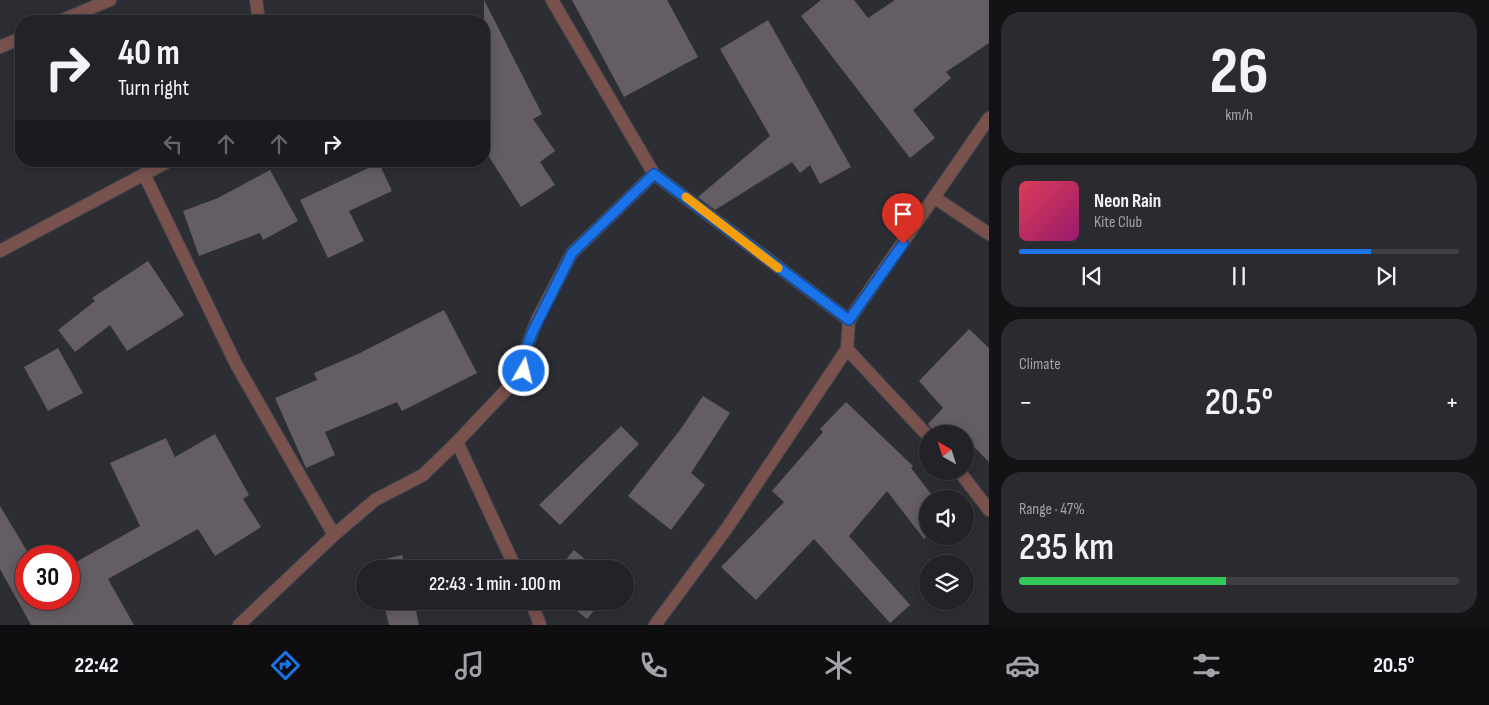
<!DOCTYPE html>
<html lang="en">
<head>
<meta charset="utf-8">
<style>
  body { margin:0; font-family:"Sofia Sans Condensed",sans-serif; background:#2a2a2f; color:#f1f3f6; height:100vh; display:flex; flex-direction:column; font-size:19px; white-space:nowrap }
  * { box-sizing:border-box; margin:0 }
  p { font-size:16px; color:#a2a4a7 }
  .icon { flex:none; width:28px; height:28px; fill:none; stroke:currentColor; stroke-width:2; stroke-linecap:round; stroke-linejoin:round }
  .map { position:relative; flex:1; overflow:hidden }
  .side { display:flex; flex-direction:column; gap:12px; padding:12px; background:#131315; width:500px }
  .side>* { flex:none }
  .banner { position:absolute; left:15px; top:15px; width:475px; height:152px; border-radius:20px; box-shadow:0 2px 12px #0003,0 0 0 1px #3f3f44; background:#222227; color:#f1f3f6; overflow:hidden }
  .needle { width:32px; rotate:321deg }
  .fabs { position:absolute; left:919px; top:425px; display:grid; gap:10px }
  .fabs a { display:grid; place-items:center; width:55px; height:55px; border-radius:50%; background:#222227; box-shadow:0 2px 12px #0003,0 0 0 1px #3f3f44; font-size:25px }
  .speed { position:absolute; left:15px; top:545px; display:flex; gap:10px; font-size:25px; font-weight:700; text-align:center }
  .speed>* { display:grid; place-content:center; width:65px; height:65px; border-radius:50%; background:#222227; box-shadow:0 2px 12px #0003,0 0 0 1px #3f3f44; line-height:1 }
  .speed .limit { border:8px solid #d22; background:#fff; color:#111 }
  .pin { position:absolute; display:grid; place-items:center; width:42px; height:42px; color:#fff; margin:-51px -21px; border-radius:50% 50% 50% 0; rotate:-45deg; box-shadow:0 0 5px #0007 }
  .pin .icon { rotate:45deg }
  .me { position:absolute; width:55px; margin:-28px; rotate:8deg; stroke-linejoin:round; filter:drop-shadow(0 0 4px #0008) }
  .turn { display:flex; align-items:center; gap:18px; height:105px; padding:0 20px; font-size:22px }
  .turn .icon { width:65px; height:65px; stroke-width:2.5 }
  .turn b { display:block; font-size:35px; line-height:42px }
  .lanes { display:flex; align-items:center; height:48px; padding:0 20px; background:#0003; justify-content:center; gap:25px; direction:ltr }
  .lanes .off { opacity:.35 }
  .big { font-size:38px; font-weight:600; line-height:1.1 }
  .side .widget { flex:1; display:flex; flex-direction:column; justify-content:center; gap:8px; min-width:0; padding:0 18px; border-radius:20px; background:#2a2a2f }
  .side .dial { align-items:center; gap:0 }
  .dial b { font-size:65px; line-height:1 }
  .song { display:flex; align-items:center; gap:15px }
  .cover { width:60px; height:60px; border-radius:8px; background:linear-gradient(135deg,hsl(350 70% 55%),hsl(320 70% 35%)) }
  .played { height:5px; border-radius:2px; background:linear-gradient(90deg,#1a73e8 80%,#3f3f44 80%) }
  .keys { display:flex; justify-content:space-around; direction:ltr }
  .heat { display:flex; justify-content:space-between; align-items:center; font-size:28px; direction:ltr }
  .charge { height:8px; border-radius:4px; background:linear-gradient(90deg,#34c759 47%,#3f3f44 0) }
  .trip { position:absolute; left:356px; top:560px; width:278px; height:50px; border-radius:25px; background:#222227; box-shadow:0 2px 12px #0003,0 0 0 1px #3f3f44; font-weight:600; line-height:50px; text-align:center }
  .menu { display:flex; height:80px; justify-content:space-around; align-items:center; background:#0e0e10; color:#a2a4a7 }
  .menu .icon { width:35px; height:35px }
  .menu .current { color:#1a73e8 }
  .menu b { font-size:22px; color:#f1f3f6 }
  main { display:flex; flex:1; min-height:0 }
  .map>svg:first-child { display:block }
  .building { fill:#645e64 }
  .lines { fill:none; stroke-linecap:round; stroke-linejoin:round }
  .minor-casing { stroke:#48484f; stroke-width:14 }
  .minor { stroke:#7a524d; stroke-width:12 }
  .route-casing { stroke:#114b97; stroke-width:12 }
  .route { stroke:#1a73e8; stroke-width:9 }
  .slow { stroke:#f59e0b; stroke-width:9 }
</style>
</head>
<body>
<main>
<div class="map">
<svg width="989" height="625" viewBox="0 0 989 625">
  <rect width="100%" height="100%" fill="#2d2d34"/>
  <!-- building -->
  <g class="building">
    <path d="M484,0l58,114 -9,5 22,32 -15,11 15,23 -34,22 -37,-58z"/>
    <path d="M572,0h95l31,57 -74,40z"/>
    <path d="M821,0h33l14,18 27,-18h94v43l-43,29 5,6 -38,32 22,28 -25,20 -109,-142z"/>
    <path d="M768,20l83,147 -31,17 -10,-19 -10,8 -8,-11 -77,48 -17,-13 72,-61 -50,-87z"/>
    <path d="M379,163l13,28 -43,20 15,30 -36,17 -28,-58z"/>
    <path d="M270,170l28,51 -35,19 -3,-7 -61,23 -16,-45 35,-13z"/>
    <path d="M148,261l36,54 -57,36 -17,-26 -35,27 -17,-22 37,-29 -3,-3z"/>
    <path d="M444,310l33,63 -75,38 -5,-9 -72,30 10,23 -29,13 -31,-70 42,-18 -3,-7 46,-20z"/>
    <path d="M969,329l20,19v114l-24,-24v-4h-29l-8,-10 15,-16 -24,-27z"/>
    <path d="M58,348l25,45 -35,18 -24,-44z"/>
    <path d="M703,396l27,17 -39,60 14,12 -34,45 -43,-34 52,-66z"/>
    <path d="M846,402l67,64 -2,2 24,31h-7v37l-4,3 -37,-48 -38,45 61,69 -20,18 -76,-84 -58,61 -35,-33 63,-65 -12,-11 51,-59 -3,-3z"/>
    <path d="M621,426l18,18 -79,81 -21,-20z"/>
    <path d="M215,434l34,61 -6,4 18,28 -46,29 -17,-27 -90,50 26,46h-103l-31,-56v-63l30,50h-4v43h43v-33l71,-40 -30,-63 56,-25 9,19z"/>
    <path d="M574,550l23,19h-39z"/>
    <path d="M402,555l4,14h-31l-2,-7z"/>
    <path d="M383,601h31l5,24h-30z"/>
    <path d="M565,601h37l-15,18z"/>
  </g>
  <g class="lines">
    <defs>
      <g id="minor">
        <path d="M256,0l3,21"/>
        <path d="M552,0l102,174 195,146"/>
        <path d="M60,21l50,-21"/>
        <path d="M0,47l21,-9"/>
        <path d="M144,174l92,190 98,171"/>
        <path d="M935,198l54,36"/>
        <path d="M0,251l169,-90"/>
        <path d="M847,349l81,87"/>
        <path d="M959,471l30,39"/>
        <path d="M516,569l-59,-127 67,-71 4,-28 10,-25 34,-65 82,-79"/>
        <path d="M531,601l9,24"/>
        <path d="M239,625l95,-90 41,-35 48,-25 34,-33"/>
        <path d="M655,625l72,-97 120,-179 2,-29 140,-202"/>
      </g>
    </defs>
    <!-- minor casing -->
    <use href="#minor" class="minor-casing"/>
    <!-- minor -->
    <use href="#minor" class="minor"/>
  </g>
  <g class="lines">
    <defs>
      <path id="route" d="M524,371l4,-28 5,-12 39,-78 82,-79 195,146 54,-76"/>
    </defs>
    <!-- route casing -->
    <use href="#route" class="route-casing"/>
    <!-- route -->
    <use href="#route" class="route"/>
    <!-- slow -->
    <path class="slow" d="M686,197l92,71"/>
  </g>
</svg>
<div class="fabs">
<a><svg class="needle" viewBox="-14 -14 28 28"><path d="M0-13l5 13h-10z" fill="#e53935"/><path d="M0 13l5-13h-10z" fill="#a2a4a7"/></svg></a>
<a><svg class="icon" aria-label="sound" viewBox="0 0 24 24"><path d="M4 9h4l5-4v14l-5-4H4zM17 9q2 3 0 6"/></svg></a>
<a><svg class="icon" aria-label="layers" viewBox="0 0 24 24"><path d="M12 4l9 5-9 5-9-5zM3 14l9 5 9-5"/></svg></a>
</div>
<div class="speed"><div class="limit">30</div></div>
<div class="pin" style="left:903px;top:244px;background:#d93025"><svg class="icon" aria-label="arrive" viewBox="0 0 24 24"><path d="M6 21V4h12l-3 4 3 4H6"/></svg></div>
<svg class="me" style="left:524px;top:371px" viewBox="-20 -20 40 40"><circle r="17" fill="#1a73e8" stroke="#fff" stroke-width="3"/><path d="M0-11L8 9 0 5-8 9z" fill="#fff"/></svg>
<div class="trip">22:43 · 1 min · 100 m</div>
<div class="banner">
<div class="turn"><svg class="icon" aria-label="right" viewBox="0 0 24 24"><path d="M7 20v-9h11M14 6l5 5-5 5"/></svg><div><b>40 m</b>Turn right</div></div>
<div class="lanes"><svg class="icon off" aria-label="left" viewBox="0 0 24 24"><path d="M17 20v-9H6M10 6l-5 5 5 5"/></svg><svg class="icon off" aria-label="ahead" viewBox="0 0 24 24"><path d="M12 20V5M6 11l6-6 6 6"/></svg><svg class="icon off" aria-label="ahead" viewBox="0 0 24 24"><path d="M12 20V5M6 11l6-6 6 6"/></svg><svg class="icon" aria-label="right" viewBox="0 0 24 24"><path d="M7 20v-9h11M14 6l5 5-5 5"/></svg></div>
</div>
</div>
<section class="side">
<div class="widget dial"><b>26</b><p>km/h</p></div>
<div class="widget">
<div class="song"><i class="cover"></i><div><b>Neon Rain</b><p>Kite Club</p></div></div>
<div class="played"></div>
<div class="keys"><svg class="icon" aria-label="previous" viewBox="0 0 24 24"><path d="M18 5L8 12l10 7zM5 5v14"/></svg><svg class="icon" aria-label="pause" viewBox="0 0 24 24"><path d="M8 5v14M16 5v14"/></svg><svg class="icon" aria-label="next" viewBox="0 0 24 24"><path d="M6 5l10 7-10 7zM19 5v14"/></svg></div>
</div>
<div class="widget"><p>Climate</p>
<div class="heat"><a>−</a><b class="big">20.5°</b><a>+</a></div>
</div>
<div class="widget"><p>Range · 47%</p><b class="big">235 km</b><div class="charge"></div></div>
</section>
</main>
<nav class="menu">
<b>22:42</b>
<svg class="icon current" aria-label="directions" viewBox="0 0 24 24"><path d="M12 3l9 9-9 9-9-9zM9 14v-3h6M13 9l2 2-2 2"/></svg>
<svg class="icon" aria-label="music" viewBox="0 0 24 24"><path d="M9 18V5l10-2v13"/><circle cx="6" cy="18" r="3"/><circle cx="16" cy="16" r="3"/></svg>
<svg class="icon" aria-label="phone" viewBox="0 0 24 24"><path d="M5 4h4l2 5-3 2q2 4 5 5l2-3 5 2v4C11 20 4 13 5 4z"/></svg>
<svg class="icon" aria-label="climate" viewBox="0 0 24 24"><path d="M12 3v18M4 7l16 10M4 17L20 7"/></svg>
<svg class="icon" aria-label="car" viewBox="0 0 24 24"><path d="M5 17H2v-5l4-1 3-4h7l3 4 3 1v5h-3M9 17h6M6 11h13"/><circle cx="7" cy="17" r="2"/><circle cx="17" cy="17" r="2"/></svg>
<svg class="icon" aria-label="filters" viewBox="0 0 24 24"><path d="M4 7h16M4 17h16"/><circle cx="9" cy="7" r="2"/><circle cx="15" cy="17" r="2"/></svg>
<b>20.5°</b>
</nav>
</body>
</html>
